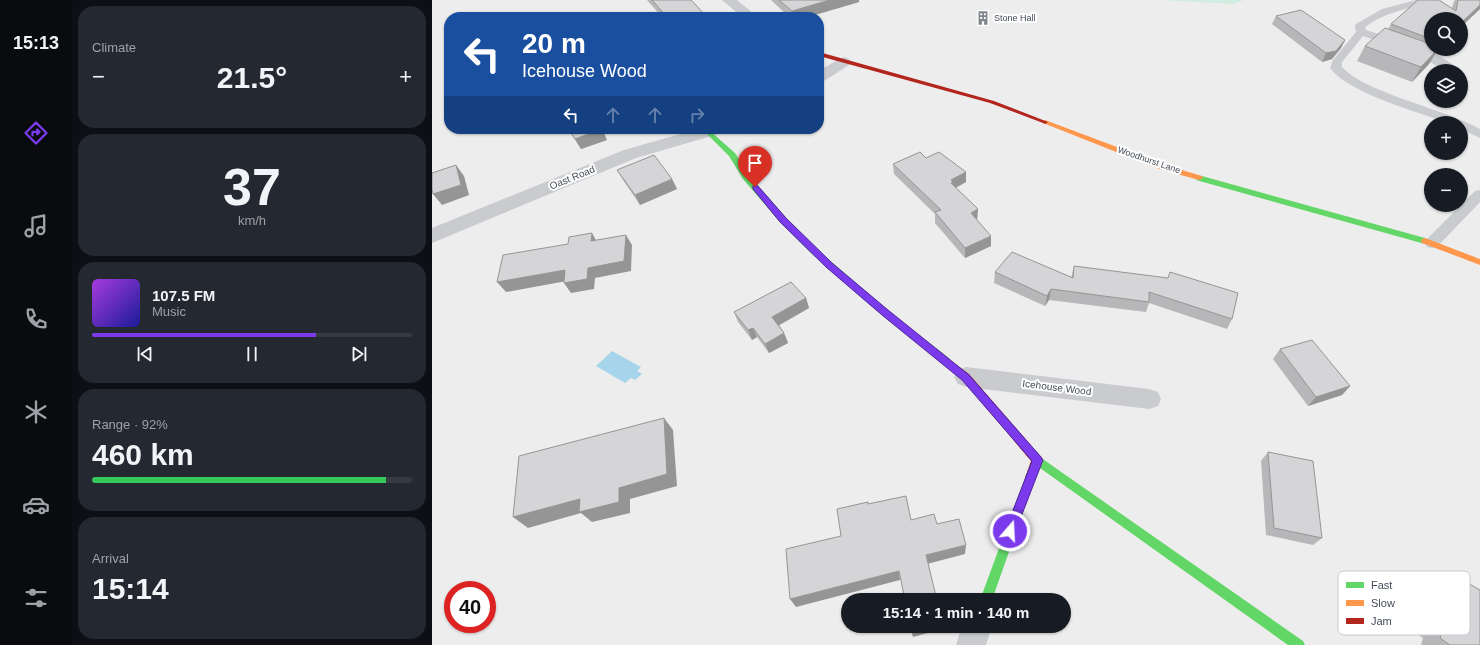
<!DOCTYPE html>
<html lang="en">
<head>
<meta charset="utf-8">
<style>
  body { margin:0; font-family:Arial,sans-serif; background:#242831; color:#f1f3f6; height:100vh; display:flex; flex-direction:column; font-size:15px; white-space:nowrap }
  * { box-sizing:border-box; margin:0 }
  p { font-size:13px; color:#9ea1a6 }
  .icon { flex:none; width:22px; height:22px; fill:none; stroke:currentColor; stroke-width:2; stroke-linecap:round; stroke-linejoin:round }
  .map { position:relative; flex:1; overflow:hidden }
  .panel { display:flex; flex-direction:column; gap:6px; padding:6px; background:#0d0f14; width:360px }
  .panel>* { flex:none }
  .top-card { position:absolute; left:12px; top:12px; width:380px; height:122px; border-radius:16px; box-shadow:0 1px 3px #0004; background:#1a4fa0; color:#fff; overflow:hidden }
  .tools { position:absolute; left:992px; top:12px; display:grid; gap:8px }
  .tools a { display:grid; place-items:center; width:44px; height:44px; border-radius:50%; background:#171b24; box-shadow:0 1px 3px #0004; font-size:20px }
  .speed { position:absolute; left:12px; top:581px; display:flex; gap:8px; font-size:20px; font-weight:700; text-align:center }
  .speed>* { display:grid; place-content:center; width:52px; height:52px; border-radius:50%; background:#171b24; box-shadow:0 1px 3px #0004; line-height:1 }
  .speed .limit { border:6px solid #d22; background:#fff; color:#111 }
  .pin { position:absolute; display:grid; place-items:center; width:34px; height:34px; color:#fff; margin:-41px -17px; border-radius:50% 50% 50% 0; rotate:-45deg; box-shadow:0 0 4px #0007 }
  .pin .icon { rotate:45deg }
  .me { position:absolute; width:44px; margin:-22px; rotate:19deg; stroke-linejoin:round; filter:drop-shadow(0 0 3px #0008) }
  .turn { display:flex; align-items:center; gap:14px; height:84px; padding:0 12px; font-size:18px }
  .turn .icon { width:52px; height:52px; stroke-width:2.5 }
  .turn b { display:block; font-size:28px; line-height:34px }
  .lanes { display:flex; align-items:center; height:38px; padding:0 12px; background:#0003; justify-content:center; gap:20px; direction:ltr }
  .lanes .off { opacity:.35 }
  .big { font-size:30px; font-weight:700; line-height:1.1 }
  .panel .widget { flex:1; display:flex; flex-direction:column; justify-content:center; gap:6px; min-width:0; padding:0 14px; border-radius:16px; background:#242831 }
  .panel .dial { align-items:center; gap:0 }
  .dial b { font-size:52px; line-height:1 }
  .song { display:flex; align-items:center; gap:12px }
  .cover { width:48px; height:48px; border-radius:6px; background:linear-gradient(135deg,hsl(280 70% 55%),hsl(240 70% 35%)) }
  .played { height:4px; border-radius:2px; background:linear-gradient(90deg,#7c3aed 70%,#363941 70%) }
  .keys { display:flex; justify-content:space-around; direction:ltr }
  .heat { display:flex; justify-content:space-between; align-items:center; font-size:22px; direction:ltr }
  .charge { height:6px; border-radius:3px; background:linear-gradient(90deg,#34c759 92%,#363941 0) }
  .trip { position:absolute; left:409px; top:593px; width:230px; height:40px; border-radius:20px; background:#171b24; box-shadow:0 1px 3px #0004; font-weight:700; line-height:40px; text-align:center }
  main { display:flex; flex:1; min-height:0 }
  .dock { display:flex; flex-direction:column; width:72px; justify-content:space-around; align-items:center; background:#090b0e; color:#9ea1a6 }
  .dock .icon { width:28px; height:28px }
  .dock .current { color:#7c3aed }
  .dock b { font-size:18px; color:#f1f3f6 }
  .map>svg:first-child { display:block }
  .green { fill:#d1eddf }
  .water { fill:#a6d4ea }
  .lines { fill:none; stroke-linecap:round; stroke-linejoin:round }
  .lane { fill:#c9cbce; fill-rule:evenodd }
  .street { fill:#c9cbce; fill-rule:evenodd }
  .fast { fill:#63d668; fill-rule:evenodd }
  .slow { fill:#ff974d; fill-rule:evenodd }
  .jam { fill:#b3261e; fill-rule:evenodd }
  .wall { fill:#b7b7b9 }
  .shaded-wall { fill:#959596 }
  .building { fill:#d5d5d7; stroke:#959596 }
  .route { fill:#7c3aed; stroke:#51269a }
  .labels { text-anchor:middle; stroke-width:4; stroke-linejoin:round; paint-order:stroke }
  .far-poi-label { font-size:9px; fill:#454d59; stroke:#fff; text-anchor:start }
  .far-street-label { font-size:9px; fill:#454d59; stroke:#fff }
  .street-label { font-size:10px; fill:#454d59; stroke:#fff }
  .key { fill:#fff; stroke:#c7cacd; stroke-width:1 }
  .key-label { font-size:11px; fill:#454d59 }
</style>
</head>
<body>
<main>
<nav class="dock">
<b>15:13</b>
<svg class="icon current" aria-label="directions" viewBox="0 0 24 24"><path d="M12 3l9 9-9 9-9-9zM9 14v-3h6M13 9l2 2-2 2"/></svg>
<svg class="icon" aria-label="music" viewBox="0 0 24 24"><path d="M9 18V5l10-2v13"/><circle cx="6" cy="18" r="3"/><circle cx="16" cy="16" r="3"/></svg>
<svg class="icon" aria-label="phone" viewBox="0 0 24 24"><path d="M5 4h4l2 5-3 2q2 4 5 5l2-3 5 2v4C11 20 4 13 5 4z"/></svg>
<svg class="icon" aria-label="climate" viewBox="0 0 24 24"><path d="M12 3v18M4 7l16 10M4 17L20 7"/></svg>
<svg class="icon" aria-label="car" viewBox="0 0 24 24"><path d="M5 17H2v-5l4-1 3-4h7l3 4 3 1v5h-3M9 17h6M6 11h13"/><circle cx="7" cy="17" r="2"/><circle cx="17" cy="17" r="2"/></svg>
<svg class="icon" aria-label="filters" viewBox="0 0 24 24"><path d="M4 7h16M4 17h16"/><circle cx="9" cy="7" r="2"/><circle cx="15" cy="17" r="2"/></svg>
</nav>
<section class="panel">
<div class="widget"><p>Climate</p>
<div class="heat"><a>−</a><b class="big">21.5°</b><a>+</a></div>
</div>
<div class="widget dial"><b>37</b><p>km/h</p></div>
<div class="widget">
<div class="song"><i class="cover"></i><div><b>107.5 FM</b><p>Music</p></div></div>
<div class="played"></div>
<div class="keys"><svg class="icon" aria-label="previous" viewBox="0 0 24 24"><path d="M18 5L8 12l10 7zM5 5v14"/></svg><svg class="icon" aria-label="pause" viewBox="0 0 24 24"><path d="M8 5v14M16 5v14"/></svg><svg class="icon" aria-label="next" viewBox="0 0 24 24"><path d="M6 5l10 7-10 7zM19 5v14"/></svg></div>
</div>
<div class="widget"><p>Range · 92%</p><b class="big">460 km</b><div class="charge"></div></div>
<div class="widget"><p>Arrival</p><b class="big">15:14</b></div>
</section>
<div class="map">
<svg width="1048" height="645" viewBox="0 0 1048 645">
  <rect width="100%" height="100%" fill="#eeeded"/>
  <!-- green -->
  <path class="green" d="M727,0h85l-10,4z"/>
  <!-- water -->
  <path class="water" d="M180,351l29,16 -4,4 5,3 -7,6 -4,-2 -6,5 -29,-17z"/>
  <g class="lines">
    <!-- lane -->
    <g class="lane">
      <path d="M984,0h22l-2,2c-25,6 -49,9 -71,25l1,3c24,8 78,21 93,41h-13l-29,-16 -54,-19 -21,26v5c11,12 28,19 43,25 31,13 65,21 95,37v9l-19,-9v-6h-13c-30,-11 -100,-30 -118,-55l3,-8 23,-28 -1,-6 1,-2 26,-15z"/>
      <path d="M1048,190v12l-43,45 -5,1 -5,-1 -2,-4 2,-4 48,-48z"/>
    </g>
    <!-- street -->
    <g class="street">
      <path d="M290,0h15l21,17h-16z"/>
      <path d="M412,57l5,2 3,3 -3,3 -25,16 -5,2v-12l20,-12z"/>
      <path d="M266,129h26l-2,4 -86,25 -204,85v-15l192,-78z"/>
      <path d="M534,367l183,22 9,3 3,7 -3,7 -9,3 -183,-22 -8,-3 -4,-7 4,-7z"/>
      <path d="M530,626h30l-6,19h-30z"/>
    </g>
    <!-- fast -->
    <g class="fast">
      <path d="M276,130l2,1 25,22 14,22 37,43 32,32 70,61 61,47 2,3 -2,3 -3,1 -3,-1 -61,-49 -70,-61 -32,-32 -37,-43 -14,-23 -23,-23v-2z"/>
      <path d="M764,176h6l223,62 4,3 -4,3 -229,-64z"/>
      <path d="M605,455l266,186 2,4h-17l-255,-182 -1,-3 1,-3z"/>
      <path d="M598,473l4,1 1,4 -43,122h-12l45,-122 1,-4z"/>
    </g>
    <!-- slow -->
    <g class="slow">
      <path d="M613,120l120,45 37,11 1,2 -4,2 -40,-11 -116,-46 -1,-1z"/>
      <path d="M993,238l55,21v6l-58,-22 -1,-2 1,-2z"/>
    </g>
    <!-- jam -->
    <g class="jam">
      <path d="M387,52l175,49 54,21 -3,2 -2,-1 -53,-20 -171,-47z"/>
      <path d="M514,357l23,17 72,83 1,3 -8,22 -4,1 -4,-1 -1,-4 6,-17 -68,-81 -20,-16 -2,-3 2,-3z"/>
    </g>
  </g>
  <!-- wall -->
  <g class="wall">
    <path d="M215,0h44l16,17h-45z"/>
    <path d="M339,0h88v2l-51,15h-19z"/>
    <path d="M1023,0h25v9l-49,10v30h7l-9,15 -17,18 -55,-21 8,-15 23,-17 3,-5 61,-16 1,-4z"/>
    <path d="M844,16l69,24 -4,8 -9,11 -10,3 -50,-38z"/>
    <path d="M136,129h34l5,11 -26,9z"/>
    <path d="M494,158l40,14v10l-10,6 22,21 -1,11 14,26 -26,12 -30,-35v-9l-41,-40 -1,-10z"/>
    <path d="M185,170l55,9 5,10 -37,16 -17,-25z"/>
    <path d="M642,266l158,53 -5,10 -78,-26 -3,9 -97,-12 -4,6 -51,-23 1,-11 76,6z"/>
    <path d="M374,298l3,10 -30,17 5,8 4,10 -19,10 -12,-16 -5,3 -14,-18 -4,-10z"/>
    <path d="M848,349l70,37 -8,9 -34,11 -35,-47z"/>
    <path d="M836,452l54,86 -9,7 -47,-10 -5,-74z"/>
    <path d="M979,574l28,18 2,-5 18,-9 21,67h-59l2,-7 -40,-27 12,-28z"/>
  </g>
  <!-- shaded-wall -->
  <g class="shaded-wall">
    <path d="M398,0h29v2l-51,15h-15l-1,-6z"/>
    <path d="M1048,5v4l-19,18v-4z"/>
    <path d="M913,40l-4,8 -9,11 -10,3 4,-9z"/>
    <path d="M1006,49l-9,15 -17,18 9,-15z"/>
    <path d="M170,129l5,11 -26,9 -6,-10z"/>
    <path d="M24,165l8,11 5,19 -27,10 -9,-11z"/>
    <path d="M534,172v10l-13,7 -2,-9z"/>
    <path d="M240,179l5,10 -37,16 -5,-10z"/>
    <path d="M546,209l-1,11 -6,-7z"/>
    <path d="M160,233l6,11 -7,-3z"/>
    <path d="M194,235l6,10 -1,26 -36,7 -1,11 -23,4 -7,-10z"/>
    <path d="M559,236v10l-26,12v-10z"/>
    <path d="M133,270l7,10 -66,12 -9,-10z"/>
    <path d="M619,289l-2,11 -4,6 2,-10z"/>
    <path d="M374,298l3,10 -33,19 -4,-10z"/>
    <path d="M321,328l4,9 -5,3 -4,-10z"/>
    <path d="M352,333l4,10 -19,10 -4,-9z"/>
    <path d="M918,386l-8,9 -34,11 8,-9z"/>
    <path d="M232,418l9,12 4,56 -47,13v14l-38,9 -11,-9 -53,15 -15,-11z"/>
    <path d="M534,545l-1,9 -38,10 -1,-9z"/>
    <path d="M467,571l1,9 -104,27 -6,-8z"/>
    <path d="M494,626h17v3l-30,8 -2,-7z"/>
  </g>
  <!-- building -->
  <g class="building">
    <path d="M220,0h39l16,17h-40z"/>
    <path d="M347,0h51l-38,11z"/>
    <path d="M986,0h21l17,11 2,-11h22v5l-19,18v-4h-30v20l-40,-15z"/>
    <path d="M869,10l44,30 -9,11 -10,2 -50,-37z"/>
    <path d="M953,28l40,14 6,3v4h7l-17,18 -56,-21z"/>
    <path d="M137,129h33l-27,10z"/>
    <path d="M488,152l6,6 13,-6 27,20 -15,8 2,2 -2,1 27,26 -7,4 20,23 -26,12 -30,-36 6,-2 -48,-46z"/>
    <path d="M222,155l18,24 -37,16 -18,-25z"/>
    <path d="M24,165l5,20 -28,9 -1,-5v-16z"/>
    <path d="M160,233l-1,8 35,-6 -2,26 -36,7 -1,11 -23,4 1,-13 -68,12 6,-27 65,-11 1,-7z"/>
    <path d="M580,252l61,26 1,-12 94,12 2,-6 68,21 -6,26 -83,-27v10l-98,-13 -4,7 -52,-24z"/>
    <path d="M359,282l15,16 -34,19 12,16 -19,11 -12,-16 -5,2 -14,-18z"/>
    <path d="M880,340l38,46 -34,11 -36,-48z"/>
    <path d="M232,418l3,56 -48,14v14l-40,10 1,-13 -67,18 6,-61z"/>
    <path d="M836,452l45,9 9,77 -48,-10z"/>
    <path d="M474,496l5,24 23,-6 3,10 22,-5 7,26 -40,10 11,45h-32l-6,-29 -109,28 -4,-50 55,-13 -4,-27 31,-7v2z"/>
    <path d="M979,574l41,26 7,-22 21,12v55h-30l-10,-7 2,-7 -43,-29z"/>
    <path d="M479,626h15l-15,4z"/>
  </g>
  <!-- route -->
  <path class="route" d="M323,185l3,1 28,32 46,45 56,47 81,65 72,82 2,3 -29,75 -4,2 -4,-2 -1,-4 27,-70 -70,-81 -80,-65 -56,-48 -46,-45 -27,-33v-3z"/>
  <!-- icons -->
  <defs>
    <symbol id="building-bare" viewBox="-9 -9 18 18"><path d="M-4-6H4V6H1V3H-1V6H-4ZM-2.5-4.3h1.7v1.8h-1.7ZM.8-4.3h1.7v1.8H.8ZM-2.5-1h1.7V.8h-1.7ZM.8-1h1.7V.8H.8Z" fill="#80858d" stroke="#fff" stroke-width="2.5" paint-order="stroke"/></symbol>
  </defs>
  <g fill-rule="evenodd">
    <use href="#building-bare" x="541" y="8" width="20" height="20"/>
  </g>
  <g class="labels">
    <!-- far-poi labels -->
    <g class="far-poi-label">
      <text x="562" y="21">Stone Hall</text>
    </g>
    <!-- far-street labels -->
    <g class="far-street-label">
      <text transform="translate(717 160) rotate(19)" y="3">Woodhurst Lane</text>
    </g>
    <!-- street labels -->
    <g class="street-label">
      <text transform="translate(140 177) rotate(-22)" y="4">Oast Road</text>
      <text transform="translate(625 387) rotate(7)" y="4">Icehouse Wood</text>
    </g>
  </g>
  <!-- legend -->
  <rect x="906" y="571" width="132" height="64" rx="6" class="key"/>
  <rect x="914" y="582" width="18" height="6" fill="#63d668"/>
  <rect x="914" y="600" width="18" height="6" fill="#ff974d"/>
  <rect x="914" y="618" width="18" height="6" fill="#b3261e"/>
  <g class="key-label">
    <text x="939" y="589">Fast</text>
    <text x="939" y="607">Slow</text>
    <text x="939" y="625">Jam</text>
  </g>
</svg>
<div class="tools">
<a><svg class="icon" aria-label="search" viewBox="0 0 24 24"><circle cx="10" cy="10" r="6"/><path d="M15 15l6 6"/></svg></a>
<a><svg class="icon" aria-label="layers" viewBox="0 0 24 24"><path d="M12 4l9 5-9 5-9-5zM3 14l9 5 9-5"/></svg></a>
<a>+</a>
<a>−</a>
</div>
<div class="speed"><div class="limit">40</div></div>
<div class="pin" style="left:323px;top:187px;background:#d93025"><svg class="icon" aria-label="arrive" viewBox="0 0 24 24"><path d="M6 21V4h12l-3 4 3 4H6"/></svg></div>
<svg class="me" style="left:578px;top:531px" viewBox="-20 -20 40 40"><circle r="17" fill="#7c3aed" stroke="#fff" stroke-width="3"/><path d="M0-11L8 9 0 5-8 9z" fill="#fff"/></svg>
<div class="trip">15:14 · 1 min · 140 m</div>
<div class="top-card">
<div class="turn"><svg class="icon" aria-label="left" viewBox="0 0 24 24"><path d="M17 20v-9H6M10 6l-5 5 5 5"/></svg><div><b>20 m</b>Icehouse Wood</div></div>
<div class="lanes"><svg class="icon" aria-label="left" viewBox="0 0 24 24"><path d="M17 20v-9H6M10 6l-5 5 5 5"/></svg><svg class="icon off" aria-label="ahead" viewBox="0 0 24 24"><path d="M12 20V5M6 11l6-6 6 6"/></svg><svg class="icon off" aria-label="ahead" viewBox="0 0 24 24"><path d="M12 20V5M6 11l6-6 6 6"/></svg><svg class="icon off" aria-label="right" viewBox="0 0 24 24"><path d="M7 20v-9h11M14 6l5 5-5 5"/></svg></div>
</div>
</div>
</main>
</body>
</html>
